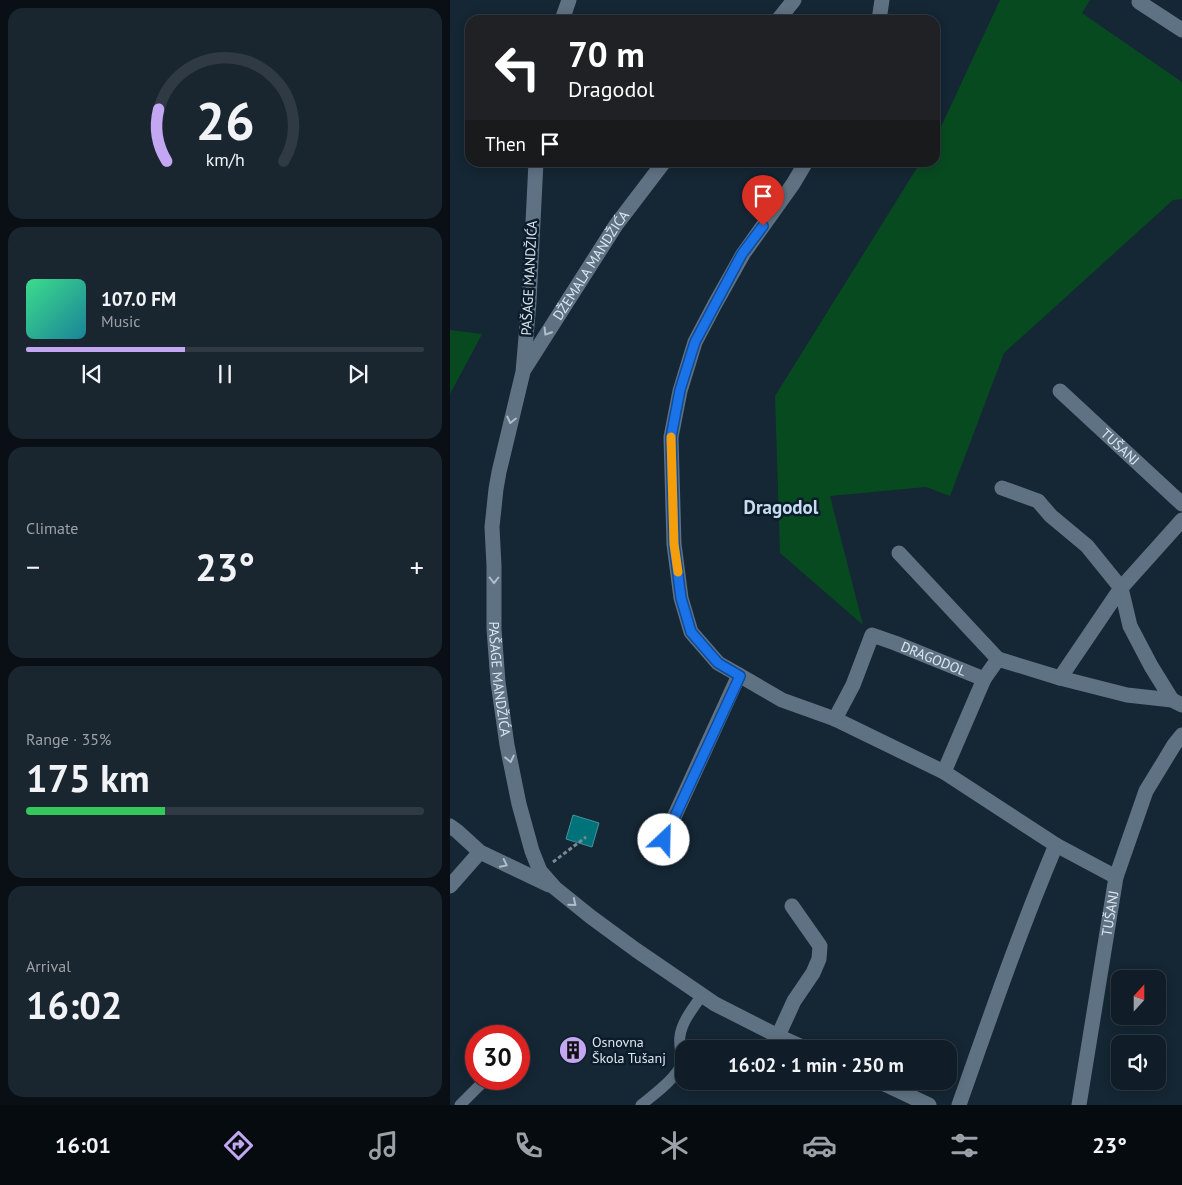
<!DOCTYPE html>
<html lang="en">
<head>
<meta charset="utf-8">
<style>
  body { margin:0; font-family:"PT Sans",sans-serif; background:#19252f; color:#f1f3f6; height:100vh; display:flex; flex-direction:column; font-size:19px; white-space:nowrap }
  * { box-sizing:border-box; margin:0 }
  p { font-size:16px; color:#9ca1a7 }
  .icon { flex:none; width:28px; height:28px; fill:none; stroke:currentColor; stroke-width:2; stroke-linecap:round; stroke-linejoin:round }
  .map { position:relative; flex:1; overflow:hidden }
  .details { display:flex; flex-direction:column; gap:8px; padding:8px; background:#090f15; width:450px }
  .details>* { flex:none }
  .banner { position:absolute; left:15px; top:15px; width:475px; height:152px; border-radius:15px; box-shadow:0 2px 12px #0003,0 0 0 1px #303a44; background:#202124; color:#fff; overflow:hidden }
  .needle { width:32px; rotate:21deg }
  .fabs { position:absolute; left:661px; top:970px; display:grid; gap:10px }
  .fabs a { display:grid; place-items:center; width:55px; height:55px; border-radius:10px; background:#101c27; box-shadow:0 2px 12px #0003,0 0 0 1px #303a44; font-size:25px }
  .speed { position:absolute; left:15px; top:1025px; display:flex; gap:10px; font-size:25px; font-weight:700; text-align:center }
  .speed>* { display:grid; place-content:center; width:65px; height:65px; border-radius:50%; background:#101c27; box-shadow:0 2px 12px #0003,0 0 0 1px #303a44; line-height:1 }
  .speed .limit { border:8px solid #d22; background:#fff; color:#111 }
  .pin { position:absolute; display:grid; place-items:center; width:42px; height:42px; color:#fff; margin:-51px -21px; border-radius:50% 50% 50% 0; rotate:-45deg; box-shadow:0 0 5px #0007 }
  .pin .icon { rotate:45deg }
  .me { position:absolute; width:55px; margin:-28px; rotate:24deg; stroke-linejoin:round; filter:drop-shadow(0 0 4px #0008) }
  .turn { display:flex; align-items:center; gap:18px; height:105px; padding:0 20px; font-size:22px }
  .turn .icon { width:65px; height:65px; stroke-width:2.5 }
  .turn b { display:block; font-size:35px; line-height:42px }
  .then { display:flex; align-items:center; height:48px; padding:0 20px; background:#0003; gap:10px; font-size:19px }
  .big { font-size:38px; font-weight:600; line-height:1.1 }
  .details .tile { flex:1; display:flex; flex-direction:column; justify-content:center; gap:8px; min-width:0; padding:0 18px; border-radius:15px; background:#19252f }
  .details .dial { align-items:center; gap:0 }
  .dial svg { height:130px; overflow:visible; fill:none; stroke:#303a44; stroke-width:7; stroke-linecap:round; text-anchor:middle }
  .dial text { fill:#f1f3f6; stroke:none }
  .song { display:flex; align-items:center; gap:15px }
  .cover { width:60px; height:60px; border-radius:8px; background:linear-gradient(135deg,hsl(150 70% 55%),hsl(190 70% 35%)) }
  .played { height:5px; border-radius:2px; background:linear-gradient(90deg,#c3a7f2 40%,#303a44 40%) }
  .keys { display:flex; justify-content:space-around; direction:ltr }
  .heat { display:flex; justify-content:space-between; align-items:center; font-size:28px; direction:ltr }
  .charge { height:8px; border-radius:4px; background:linear-gradient(90deg,#34c759 35%,#303a44 0) }
  .trip { position:absolute; left:225px; top:1040px; width:282px; height:50px; border-radius:15px; background:#101c27; box-shadow:0 2px 12px #0003,0 0 0 1px #303a44; font-weight:600; line-height:50px; text-align:center }
  .dock { display:flex; height:80px; justify-content:space-around; align-items:center; background:#060b10; color:#9ca1a7 }
  .dock .icon { width:35px; height:35px }
  .dock .selected { color:#c3a7f2 }
  .dock b { font-size:22px; color:#f1f3f6 }
  main { display:flex; flex:1; min-height:0 }
  .map>svg:first-child { display:block }
  .green { fill:#084a20 }
  .water { fill:#007279; stroke:#42959d }
  .lines { fill:none; stroke-linecap:round; stroke-linejoin:round }
  .path { stroke:#7b8994; stroke-width:3; stroke-dasharray:4 2.5; stroke-linecap:butt }
  .service { stroke:#5f7283; stroke-width:11 }
  .minor { stroke:#5f7283; stroke-width:15 }
  .tertiary { stroke:#5f7283; stroke-width:15 }
  .oneway { stroke:#b0beca }
  .route-casing { stroke:#114b97; stroke-width:12 }
  .route { stroke:#1a73e8; stroke-width:9 }
  .slow { stroke:#f59e0b; stroke-width:9 }
  .labels { text-anchor:middle; stroke-width:5; stroke-linejoin:round; paint-order:stroke }
  .street-label { font-size:14px; fill:#dce7f0; stroke:#0c1c2a }
  .poi-label { font-size:14px; fill:#dce7f0; stroke:#0c1c2a; text-anchor:start }
  .district-label { font-size:19px; font-weight:bold; fill:#c6dcef; stroke:#0c1c2a }
</style>
</head>
<body>
<main>
<section class="details">
<div class="tile dial"><svg viewBox="0 0 100 80">
<path d="M14 69A42 42 0 1 1 86 69"/>
<path d="M14 69A42 42 0 0 1 9 37" stroke="#c3a7f2"/>
<text x="50" y="56" font-size="32" font-weight="700">26</text>
<text x="50" y="72" font-size="11">km/h</text>
</svg></div>
<div class="tile">
<div class="song"><i class="cover"></i><div><b>107.0 FM</b><p>Music</p></div></div>
<div class="played"></div>
<div class="keys"><svg class="icon" aria-label="previous" viewBox="0 0 24 24"><path d="M18 5L8 12l10 7zM5 5v14"/></svg><svg class="icon" aria-label="pause" viewBox="0 0 24 24"><path d="M8 5v14M16 5v14"/></svg><svg class="icon" aria-label="next" viewBox="0 0 24 24"><path d="M6 5l10 7-10 7zM19 5v14"/></svg></div>
</div>
<div class="tile"><p>Climate</p>
<div class="heat"><a>−</a><b class="big">23°</b><a>+</a></div>
</div>
<div class="tile"><p>Range · 35%</p><b class="big">175 km</b><div class="charge"></div></div>
<div class="tile"><p>Arrival</p><b class="big">16:02</b></div>
</section>
<div class="map">
<svg width="732" height="1105" viewBox="0 0 732 1105">
  <rect width="100%" height="100%" fill="#152634"/>
  <!-- green -->
  <g class="green">
    <path d="M550,0h90l-8,13 100,69v117l-9,1 -169,153 -54,143 -24,-9 -96,9 33,129 -83,-72 -5,-157 145,-233 15,-1v-24l5,-9z"/>
    <path d="M0,330l32,4 -32,60z"/>
  </g>
  <!-- water -->
  <path class="water" d="M123,815l26,8 -7,24 -26,-8z"/>
  <g class="lines">
    <!-- path -->
    <path class="path" d="M103,862l33,-25"/>
    <!-- service -->
    <g class="service">
      <path d="M10,1105l26,-26"/>
      <path d="M191,1105c11,-9 33,-25 39,-38 4,-9 -2,-21 0,-31 2,-15 14,-29 22,-41"/>
    </g>
    <!-- minor -->
    <g class="minor">
      <path d="M689,2l43,28"/>
      <path d="M112,20l7,-20"/>
      <path d="M328,20l16,-20"/>
      <path d="M429,20l3,-20"/>
      <path id="s1" d="M86,162l-7,140 -6,70 -24,100 -3,17 -4,38 2,39v63l4,53 9,63 12,59 13,47 8,20 15,17 36,29 45,33 79,54 63,32 29,13"/>
      <path d="M356,162l-13,22 -50,70 -28,50 -20,38 -15,49 -9,46 3,107 7,54 10,34 27,31 21,12 43,25 53,19 109,53 112,73 60,32"/>
      <path id="s2" d="M75,368l91,-143 48,-63"/>
      <path id="s3" d="M610,391l122,113"/>
      <path d="M552,488l36,13 13,15 36,30 34,42 9,38 21,40 21,34"/>
      <path d="M732,520l-61,68 -61,90 67,17 45,5 10,5"/>
      <path d="M449,553l99,106"/>
      <path d="M534,679l14,-20 62,19"/>
      <path id="s4" d="M385,719l18,-34 19,-50 23,8 89,36 -40,93"/>
      <path d="M0,826l7,5 23,21 69,33"/>
      <path d="M214,839l75,-164"/>
      <path d="M0,886l30,-34"/>
      <path d="M328,1036l16,-35 19,-28 6,-14 1,-13 -28,-40"/>
      <path d="M428,1081l51,24"/>
      <path d="M509,1105c31,-88 61,-175 97,-260"/>
    </g>
    <!-- tertiary -->
    <path class="tertiary" id="s5" d="M629,1105l37,-228 30,-86 28,-46 8,-10"/>
  </g>
  <!-- one-way arrows -->
  <defs><path id="oneway-chevron" d="M-2-3.5L2.5 0L-2 3.5" fill="none" stroke-width="1.6" stroke-linecap="round" stroke-linejoin="round" transform="scale(1.25)"/></defs>
  <g class="oneway">
    <use href="#oneway-chevron" transform="translate(97 332) rotate(122)"/>
    <use href="#oneway-chevron" transform="translate(61 420) rotate(103)"/>
    <use href="#oneway-chevron" transform="translate(44 580) rotate(90)"/>
    <use href="#oneway-chevron" transform="translate(60 759) rotate(78)"/>
    <use href="#oneway-chevron" transform="translate(54 864) rotate(26)"/>
    <use href="#oneway-chevron" transform="translate(123 903) rotate(39)"/>
  </g>
  <g class="lines">
    <defs>
      <path id="route" d="M214,840l76,-164 -22,-13 -27,-31 -10,-34 -7,-54 -3,-107 9,-47 15,-48 47,-88 21,-28"/>
    </defs>
    <!-- route casing -->
    <use href="#route" class="route-casing"/>
    <!-- route -->
    <use href="#route" class="route"/>
    <!-- slow -->
    <path class="slow" d="M221,437l3,107 4,28"/>
  </g>
  <!-- icons -->
  <defs>
    <symbol id="building-disc" viewBox="-11 -11 22 22"><circle r="9.5" fill="#c3a7f2" stroke="#0c1c2a"/><path d="M-4-6H4V6H1V3H-1V6H-4ZM-2.5-4.3h1.7v1.8h-1.7ZM.8-4.3h1.7v1.8H.8ZM-2.5-1h1.7V.8h-1.7ZM.8-1h1.7V.8H.8Z" fill="#111"/></symbol>
  </defs>
  <g fill-rule="evenodd">
    <use href="#building-disc" x="107" y="1034" width="32" height="32"/>
  </g>
  <g class="labels">
    <!-- street labels -->
    <g class="street-label">
      <text dy="5" stroke="none"><textPath href="#s2" startOffset="122">DŽEMALA MANDŽIĆA</textPath></text>
      <text transform="translate(79 278) rotate(-87)" y="5">PAŠAGE MANDŽIĆA</text>
      <text dy="5" stroke="none"><textPath href="#s3" startOffset="82">TUŠANJ</textPath></text>
      <text dy="5" stroke="none"><textPath href="#s4" startOffset="158">DRAGODOL</textPath></text>
      <text dy="5" stroke="none"><textPath href="#s1" startOffset="521">PAŠAGE MANDŽIĆA</textPath></text>
      <text dy="5" stroke="none"><textPath href="#s5" startOffset="194">TUŠANJ</textPath></text>
    </g>
    <!-- poi labels -->
    <g class="poi-label">
      <text x="142" y="1047">Osnovna<tspan x="142" dy="16">Škola Tušanj</tspan></text>
    </g>
    <!-- district labels -->
    <g class="district-label">
      <text x="331" y="514">Dragodol</text>
    </g>
  </g>
</svg>
<div class="fabs">
<a><svg class="needle" viewBox="-14 -14 28 28"><path d="M0-13l5 13h-10z" fill="#e53935"/><path d="M0 13l5-13h-10z" fill="#9ca1a7"/></svg></a>
<a><svg class="icon" aria-label="sound" viewBox="0 0 24 24"><path d="M4 9h4l5-4v14l-5-4H4zM17 9q2 3 0 6"/></svg></a>
</div>
<div class="speed"><div class="limit">30</div></div>
<div class="pin" style="left:313px;top:226px;background:#d93025"><svg class="icon" aria-label="arrive" viewBox="0 0 24 24"><path d="M6 21V4h12l-3 4 3 4H6"/></svg></div>
<svg class="me" style="left:214px;top:840px" viewBox="-20 -20 40 40"><circle r="19" fill="#fff"/><path d="M0-13L10 11 0 6-10 11z" fill="#1a73e8"/></svg>
<div class="trip">16:02 · 1 min · 250 m</div>
<div class="banner">
<div class="turn"><svg class="icon" aria-label="left" viewBox="0 0 24 24"><path d="M17 20v-9H6M10 6l-5 5 5 5"/></svg><div><b>70 m</b>Dragodol</div></div>
<div class="then">Then<svg class="icon" aria-label="arrive" viewBox="0 0 24 24"><path d="M6 21V4h12l-3 4 3 4H6"/></svg></div>
</div>
</div>
</main>
<nav class="dock">
<b>16:01</b>
<svg class="icon selected" aria-label="directions" viewBox="0 0 24 24"><path d="M12 3l9 9-9 9-9-9zM9 14v-3h6M13 9l2 2-2 2"/></svg>
<svg class="icon" aria-label="music" viewBox="0 0 24 24"><path d="M9 18V5l10-2v13"/><circle cx="6" cy="18" r="3"/><circle cx="16" cy="16" r="3"/></svg>
<svg class="icon" aria-label="phone" viewBox="0 0 24 24"><path d="M5 4h4l2 5-3 2q2 4 5 5l2-3 5 2v4C11 20 4 13 5 4z"/></svg>
<svg class="icon" aria-label="climate" viewBox="0 0 24 24"><path d="M12 3v18M4 7l16 10M4 17L20 7"/></svg>
<svg class="icon" aria-label="car" viewBox="0 0 24 24"><path d="M5 17H2v-5l4-1 3-4h7l3 4 3 1v5h-3M9 17h6M6 11h13"/><circle cx="7" cy="17" r="2"/><circle cx="17" cy="17" r="2"/></svg>
<svg class="icon" aria-label="filters" viewBox="0 0 24 24"><path d="M4 7h16M4 17h16"/><circle cx="9" cy="7" r="2"/><circle cx="15" cy="17" r="2"/></svg>
<b>23°</b>
</nav>
</body>
</html>
